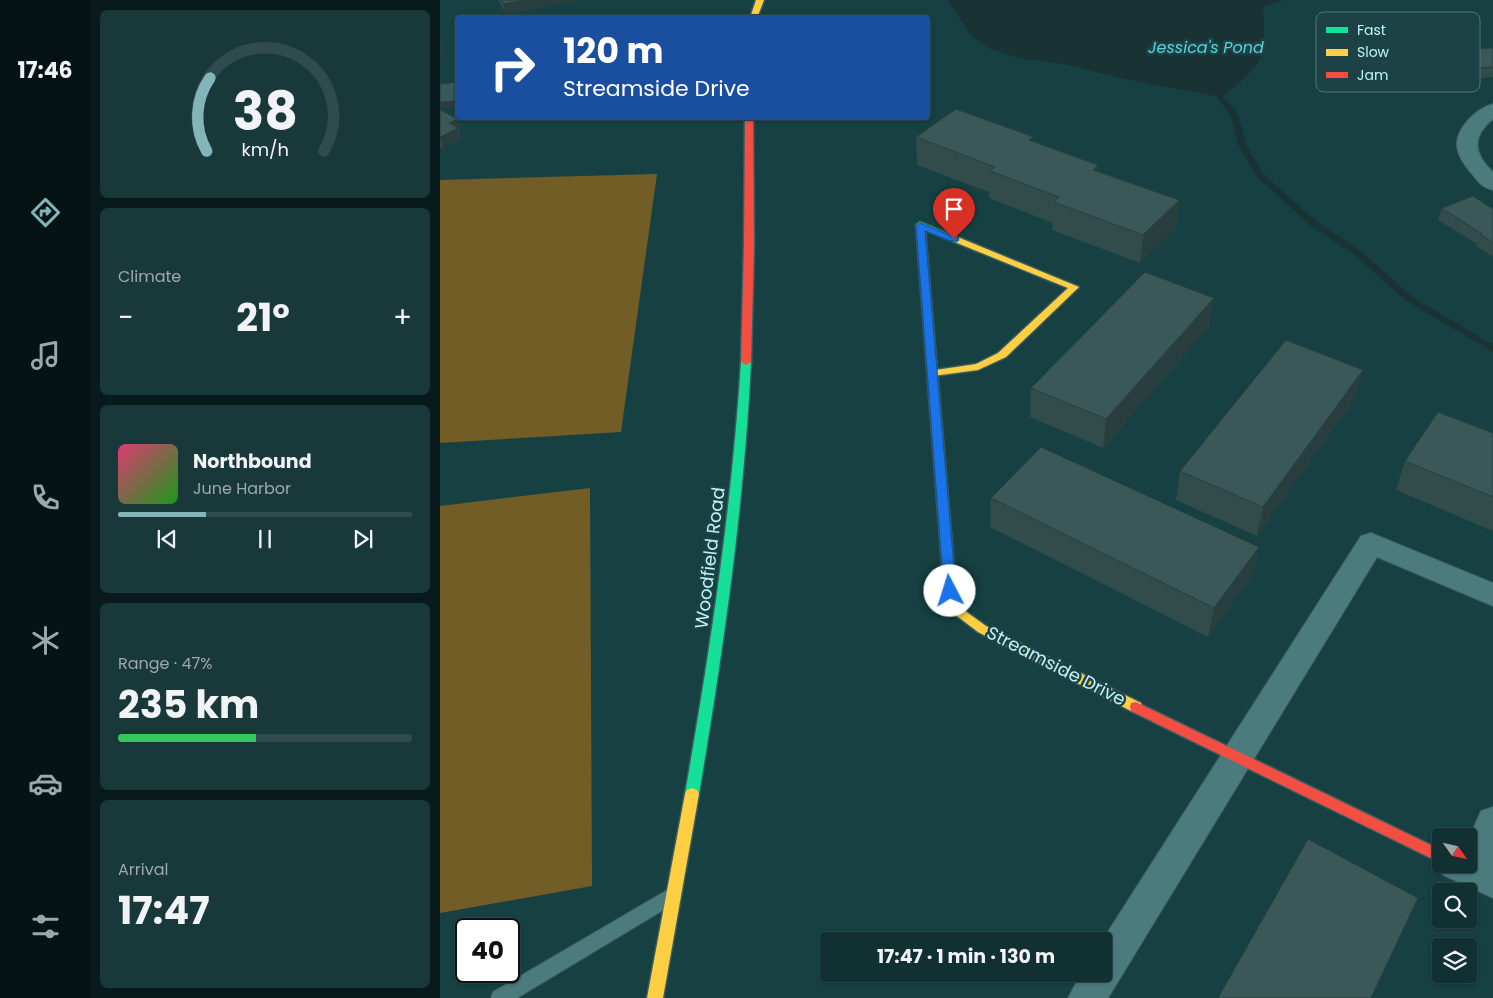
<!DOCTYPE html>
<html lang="en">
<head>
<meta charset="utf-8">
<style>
  body { margin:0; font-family:Poppins,sans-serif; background:#19383a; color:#f1f3f6; height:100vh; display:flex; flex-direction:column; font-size:19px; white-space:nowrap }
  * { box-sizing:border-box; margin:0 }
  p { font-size:16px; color:#9ca9ac }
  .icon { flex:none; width:28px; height:28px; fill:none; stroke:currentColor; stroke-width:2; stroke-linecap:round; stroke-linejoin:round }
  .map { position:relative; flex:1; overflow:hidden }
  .drawer { display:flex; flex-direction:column; gap:10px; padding:10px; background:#091a1c; width:350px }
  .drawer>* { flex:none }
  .hud { position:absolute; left:15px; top:15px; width:475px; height:105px; border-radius:5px; box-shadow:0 1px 4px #0004,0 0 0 1px #304b4d; background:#1a4fa0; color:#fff; overflow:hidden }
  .needle { width:32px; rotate:124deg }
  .buttons { position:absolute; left:992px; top:828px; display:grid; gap:10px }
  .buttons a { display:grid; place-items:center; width:45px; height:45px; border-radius:5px; background:#103032; box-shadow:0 1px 4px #0004,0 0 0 1px #304b4d; font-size:25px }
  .speed { position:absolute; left:15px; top:918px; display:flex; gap:10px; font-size:25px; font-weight:700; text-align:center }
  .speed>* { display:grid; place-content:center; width:65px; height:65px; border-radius:50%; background:#103032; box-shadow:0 1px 4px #0004,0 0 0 1px #304b4d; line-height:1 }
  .speed .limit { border:2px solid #111; border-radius:8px; background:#fff; color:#111 }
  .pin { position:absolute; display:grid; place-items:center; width:42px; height:42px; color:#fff; margin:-51px -21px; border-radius:50% 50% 50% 0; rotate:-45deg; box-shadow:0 0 5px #0007 }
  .pin .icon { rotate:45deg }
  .me { position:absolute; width:55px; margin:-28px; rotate:355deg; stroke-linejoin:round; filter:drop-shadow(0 0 4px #0008) }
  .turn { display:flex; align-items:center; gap:18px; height:105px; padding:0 25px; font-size:22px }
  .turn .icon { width:65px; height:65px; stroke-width:2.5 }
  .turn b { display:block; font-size:35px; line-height:42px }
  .big { font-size:38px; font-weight:700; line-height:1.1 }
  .drawer .widget { flex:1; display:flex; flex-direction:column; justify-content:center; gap:8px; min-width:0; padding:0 18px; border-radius:8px; background:#19383a }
  .drawer .dial { align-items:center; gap:0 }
  .dial svg { height:130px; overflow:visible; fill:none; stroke:#304b4d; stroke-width:7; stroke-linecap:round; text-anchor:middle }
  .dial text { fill:#f1f3f6; stroke:none }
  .song { display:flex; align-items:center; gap:15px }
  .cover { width:60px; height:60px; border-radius:8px; background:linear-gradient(135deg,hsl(340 70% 55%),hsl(120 70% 35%)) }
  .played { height:5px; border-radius:2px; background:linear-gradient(90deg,#83b5b8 30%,#304b4d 30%) }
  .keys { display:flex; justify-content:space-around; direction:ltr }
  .heat { display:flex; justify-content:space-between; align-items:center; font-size:28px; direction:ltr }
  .charge { height:8px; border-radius:4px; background:linear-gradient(90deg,#34c759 47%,#304b4d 0) }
  .trip { position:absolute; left:380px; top:932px; width:292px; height:50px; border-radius:5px; background:#103032; box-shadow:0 1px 4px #0004,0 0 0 1px #304b4d; font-weight:700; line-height:50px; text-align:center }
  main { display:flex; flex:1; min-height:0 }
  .dock { display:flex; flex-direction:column; width:90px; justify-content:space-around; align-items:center; background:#061314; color:#9ca9ac }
  .dock .icon { width:35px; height:35px }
  .dock .current { color:#83b5b8 }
  .dock b { font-size:22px; color:#f1f3f6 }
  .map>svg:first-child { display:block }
  .green { fill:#735d26 }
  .water { fill:#193234 }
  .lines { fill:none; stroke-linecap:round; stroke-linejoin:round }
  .stream { fill:#193234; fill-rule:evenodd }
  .lane-casing { stroke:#3c5d5f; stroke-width:2 }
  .street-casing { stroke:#3c5d5f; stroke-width:2 }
  .fast-casing { stroke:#3c5d5f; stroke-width:3 }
  .slow-casing { stroke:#3c5d5f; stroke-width:3 }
  .jam-casing { stroke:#3c5d5f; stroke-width:3 }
  .lane { fill:#4c7b7e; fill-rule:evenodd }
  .street { fill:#4c7b7e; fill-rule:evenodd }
  .fast { fill:#16e098; fill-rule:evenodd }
  .slow { fill:#ffcf43; fill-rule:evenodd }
  .jam { fill:#f24e42; fill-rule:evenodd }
  .wall { fill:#324c4c }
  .shaded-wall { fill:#293e3e }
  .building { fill:#3a5858; stroke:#293e3e }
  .route { fill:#1a73e8; stroke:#114b97 }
  .labels { text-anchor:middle; stroke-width:5; stroke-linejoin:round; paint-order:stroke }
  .far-water-label { font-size:16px; font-style:italic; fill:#58d4dd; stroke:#1c4245 }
  .street-label { font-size:18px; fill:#bef4f8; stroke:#1c4245 }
  .key { fill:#1c4245; stroke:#4d777b; stroke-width:1 }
  .key-label { font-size:14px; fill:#bef4f8 }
</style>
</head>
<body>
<main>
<nav class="dock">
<b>17:46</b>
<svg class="icon current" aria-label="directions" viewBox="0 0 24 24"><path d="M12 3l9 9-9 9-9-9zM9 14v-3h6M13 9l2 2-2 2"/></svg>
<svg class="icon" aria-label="music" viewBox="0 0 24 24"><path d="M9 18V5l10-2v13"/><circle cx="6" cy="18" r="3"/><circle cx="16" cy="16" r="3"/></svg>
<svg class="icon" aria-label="phone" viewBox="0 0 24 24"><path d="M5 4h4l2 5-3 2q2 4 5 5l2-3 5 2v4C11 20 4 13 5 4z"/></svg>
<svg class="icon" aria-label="climate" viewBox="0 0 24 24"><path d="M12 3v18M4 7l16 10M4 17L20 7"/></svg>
<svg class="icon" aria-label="car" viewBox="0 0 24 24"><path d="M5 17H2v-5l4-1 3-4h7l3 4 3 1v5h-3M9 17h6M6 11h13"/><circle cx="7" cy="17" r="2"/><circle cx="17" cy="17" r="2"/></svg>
<svg class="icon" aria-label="filters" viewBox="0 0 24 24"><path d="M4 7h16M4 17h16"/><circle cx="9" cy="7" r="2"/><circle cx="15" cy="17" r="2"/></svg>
</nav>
<section class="drawer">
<div class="widget dial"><svg viewBox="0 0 100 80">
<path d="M14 69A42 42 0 1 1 86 69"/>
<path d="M14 69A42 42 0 0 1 16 24" stroke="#83b5b8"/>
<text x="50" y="56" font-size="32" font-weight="700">38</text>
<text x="50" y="72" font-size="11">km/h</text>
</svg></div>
<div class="widget"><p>Climate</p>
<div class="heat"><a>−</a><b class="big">21°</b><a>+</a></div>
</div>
<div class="widget">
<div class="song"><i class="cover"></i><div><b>Northbound</b><p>June Harbor</p></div></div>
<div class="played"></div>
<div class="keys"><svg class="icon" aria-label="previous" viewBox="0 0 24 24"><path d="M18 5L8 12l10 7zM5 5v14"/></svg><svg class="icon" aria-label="pause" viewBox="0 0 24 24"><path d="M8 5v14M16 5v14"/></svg><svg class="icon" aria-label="next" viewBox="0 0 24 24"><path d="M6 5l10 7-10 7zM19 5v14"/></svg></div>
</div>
<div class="widget"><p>Range · 47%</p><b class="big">235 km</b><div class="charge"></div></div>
<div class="widget"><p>Arrival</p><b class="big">17:47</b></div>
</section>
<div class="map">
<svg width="1053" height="998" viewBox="0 0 1053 998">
  <rect width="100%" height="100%" fill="#164042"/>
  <!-- green -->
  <g class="green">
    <path d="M217,174l-36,258 -181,11v-263z"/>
    <path d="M150,488l2,398 -152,27v-407z"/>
  </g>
  <!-- water -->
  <path class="water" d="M508,0h336l-21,7c0,16 4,36 -3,51 -5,14 -27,30 -39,39l-101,-19 -56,-14 -46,-6 -28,-9 -21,-16z"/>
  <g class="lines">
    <!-- stream -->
    <path class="stream" d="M779,96h4l15,18 9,32 16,28 53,47 46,31 49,44 82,49v7l-88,-52 -49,-44 -46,-31 -53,-48 -18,-31 -9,-32 -13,-17z"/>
    <defs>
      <path id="lane" d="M229,889l6,2 3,6 -3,6 -158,95h-26l2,-6z"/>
      <g id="street">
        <path d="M1053,104v15c-22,18 -19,35 0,53v18c-10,-2 -15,-8 -21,-16 -7,-8 -14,-17 -15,-27 -2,-19 20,-39 36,-43z"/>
        <path d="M931,533l122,50v23l-116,-49 -269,441h-40l13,-24h23v-33h-2l259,-405z"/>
        <path d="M1053,807v91l-50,-23 -5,-11 3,-8v8h28v-26l12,-27z"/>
      </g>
      <g id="fast">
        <path d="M480,222l45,19 -2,2h-6l-32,-13 31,361 11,22 -2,3h-8l-13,-25 -28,-366z"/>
        <path d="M306,359l5,3c-7,145 -28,289 -52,432l-2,4 -5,2 -5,-2 -2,-4c25,-143 47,-287 56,-432z"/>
      </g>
      <g id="slow">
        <path d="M316,0h8l-7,18h-7z"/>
        <path d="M520,238l119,49 -73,70 -28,13 -45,6 -4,-1 -1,-2 1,-2 47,-7 22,-11 70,-65 -111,-45v-4z"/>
        <path d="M521,608l25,18 155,77 1,4 -1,4 -5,1 -5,-1 -153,-79 -21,-16 -2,-3 2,-3z"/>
        <path d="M252,788l5,2 2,4 -36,204h-16l38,-204 2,-4z"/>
      </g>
      <g id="jam">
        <path d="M305,118h8l1,128 -3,116 -5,3 -5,-3 3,-116z"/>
        <path d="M696,702l305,148v13l-310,-152 -1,-4 1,-4z"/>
      </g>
    </defs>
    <!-- lane casing -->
    <use href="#lane" class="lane-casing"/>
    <!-- street casing -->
    <use href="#street" class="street-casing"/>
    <!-- fast casing -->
    <use href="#fast" class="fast-casing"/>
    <!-- slow casing -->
    <use href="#slow" class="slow-casing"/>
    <!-- jam casing -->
    <use href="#jam" class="jam-casing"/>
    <!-- lane -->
    <use href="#lane" class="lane"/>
    <!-- street -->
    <use href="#street" class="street"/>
    <!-- fast -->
    <use href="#fast" class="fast"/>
    <!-- slow -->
    <use href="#slow" class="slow"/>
    <!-- jam -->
    <use href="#jam" class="jam"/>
  </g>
  <!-- wall -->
  <g class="wall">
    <path d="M58,0h81l-73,14z"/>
    <path d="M1053,48v29l-58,5h-21l-1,3 -43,5 -13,-18 2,-11 40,-4 1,-3z"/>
    <path d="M0,110l18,9 3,11 -2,1 2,8 -18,9 -3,-1z"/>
    <path d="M476,137l118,4 64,30 81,29 -3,28 -36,35 -88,-33 1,-7 -64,-25v-6l-72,-27z"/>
    <path d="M1002,208l51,1v48l-17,-11 1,-2 -39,-24z"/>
    <path d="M774,298l-5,29 -106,121 -73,-31 1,-29z"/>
    <path d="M915,399l-98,137 -81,-36 4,-29z"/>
    <path d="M1053,433v98l-97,-41 9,-29z"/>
    <path d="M551,498l268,49 -7,29 -44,61 -218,-110z"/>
  </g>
  <!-- shaded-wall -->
  <g class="shaded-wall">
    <path d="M84,0h55l-73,14 -3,-10z"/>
    <path d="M0,41h1l3,10 -4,3z"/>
    <path d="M976,74l-3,11 -43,5 3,-11z"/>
    <path d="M18,101v5l-18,2v-6z"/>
    <path d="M18,119l3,11 -2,1 2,8 -18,9 -3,-11 9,-14z"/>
    <path d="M658,165l-2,28 -3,-23z"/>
    <path d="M739,200l-3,28 -36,35 3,-28z"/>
    <path d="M774,298l-5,29 -106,121 3,-29z"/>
    <path d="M923,370l-8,29 -98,137 6,-29z"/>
    <path d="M819,547l-7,29 -44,61 6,-29z"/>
  </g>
  <!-- building -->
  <g class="building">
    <path d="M61,0h23l-21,4z"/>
    <path d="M1053,48v19l-55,4 -24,1 2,2 -43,5 -14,-18 43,-5 -2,-2z"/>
    <path d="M18,82v19l-18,1v-18z"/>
    <path d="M516,109l78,28 -5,3 69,25 -5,5 86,30 -36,35 -89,-33 5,-5 -69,-26 5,-4 -79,-30z"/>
    <path d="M0,110l18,9 -9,4 9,5 -18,9z"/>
    <path d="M1033,196l20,13v34l-13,-9h2l-40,-26z"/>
    <path d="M705,272l69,26 -108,121 -75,-31z"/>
    <path d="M846,340l77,30 -100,137 -83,-36z"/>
    <path d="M998,412l55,21v64l-88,-36z"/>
    <path d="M601,447l218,100 -45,61 -223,-110z"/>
    <path d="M868,839l110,59 -47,100h-153z"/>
  </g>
  <!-- route -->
  <path class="route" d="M480,223l39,16 -1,2h-7l-26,-10 31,360 -1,4h-9l-2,-4 -28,-365z"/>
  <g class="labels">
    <!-- far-water labels -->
    <g class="far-water-label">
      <text x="766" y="53">Jessica's Pond</text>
    </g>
    <!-- street labels -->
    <g class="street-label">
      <text transform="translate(270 558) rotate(-83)" y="6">Woodfield Road</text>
      <text transform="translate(616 666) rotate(27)" y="6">Streamside Drive</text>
    </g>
  </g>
  <!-- legend -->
  <rect x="876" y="12" width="164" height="80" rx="8" class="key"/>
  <rect x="886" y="27" width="22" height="6" fill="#16e098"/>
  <rect x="886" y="49" width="22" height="7" fill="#ffcf43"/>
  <rect x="886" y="72" width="22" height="6" fill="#f24e42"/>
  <g class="key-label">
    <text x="917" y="35">Fast</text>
    <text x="917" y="57">Slow</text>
    <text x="917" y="80">Jam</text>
  </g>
</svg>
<div class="buttons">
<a><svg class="needle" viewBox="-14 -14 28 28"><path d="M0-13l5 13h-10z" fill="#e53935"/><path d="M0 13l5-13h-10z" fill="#9ca9ac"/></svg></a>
<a><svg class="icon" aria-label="search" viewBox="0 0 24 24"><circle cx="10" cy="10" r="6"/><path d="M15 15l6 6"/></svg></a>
<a><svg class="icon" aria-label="layers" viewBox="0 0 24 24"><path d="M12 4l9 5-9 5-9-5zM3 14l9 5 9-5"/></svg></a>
</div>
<div class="speed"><div class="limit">40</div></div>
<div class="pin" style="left:514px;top:239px;background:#d93025"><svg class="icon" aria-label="arrive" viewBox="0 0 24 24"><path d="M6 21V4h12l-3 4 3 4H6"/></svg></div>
<svg class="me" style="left:510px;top:591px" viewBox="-20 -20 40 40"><circle r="19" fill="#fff"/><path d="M0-13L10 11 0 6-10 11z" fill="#1a73e8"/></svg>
<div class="trip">17:47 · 1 min · 130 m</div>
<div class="hud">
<div class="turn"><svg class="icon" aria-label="right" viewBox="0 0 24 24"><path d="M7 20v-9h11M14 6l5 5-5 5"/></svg><div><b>120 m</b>Streamside Drive</div></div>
</div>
</div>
</main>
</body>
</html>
